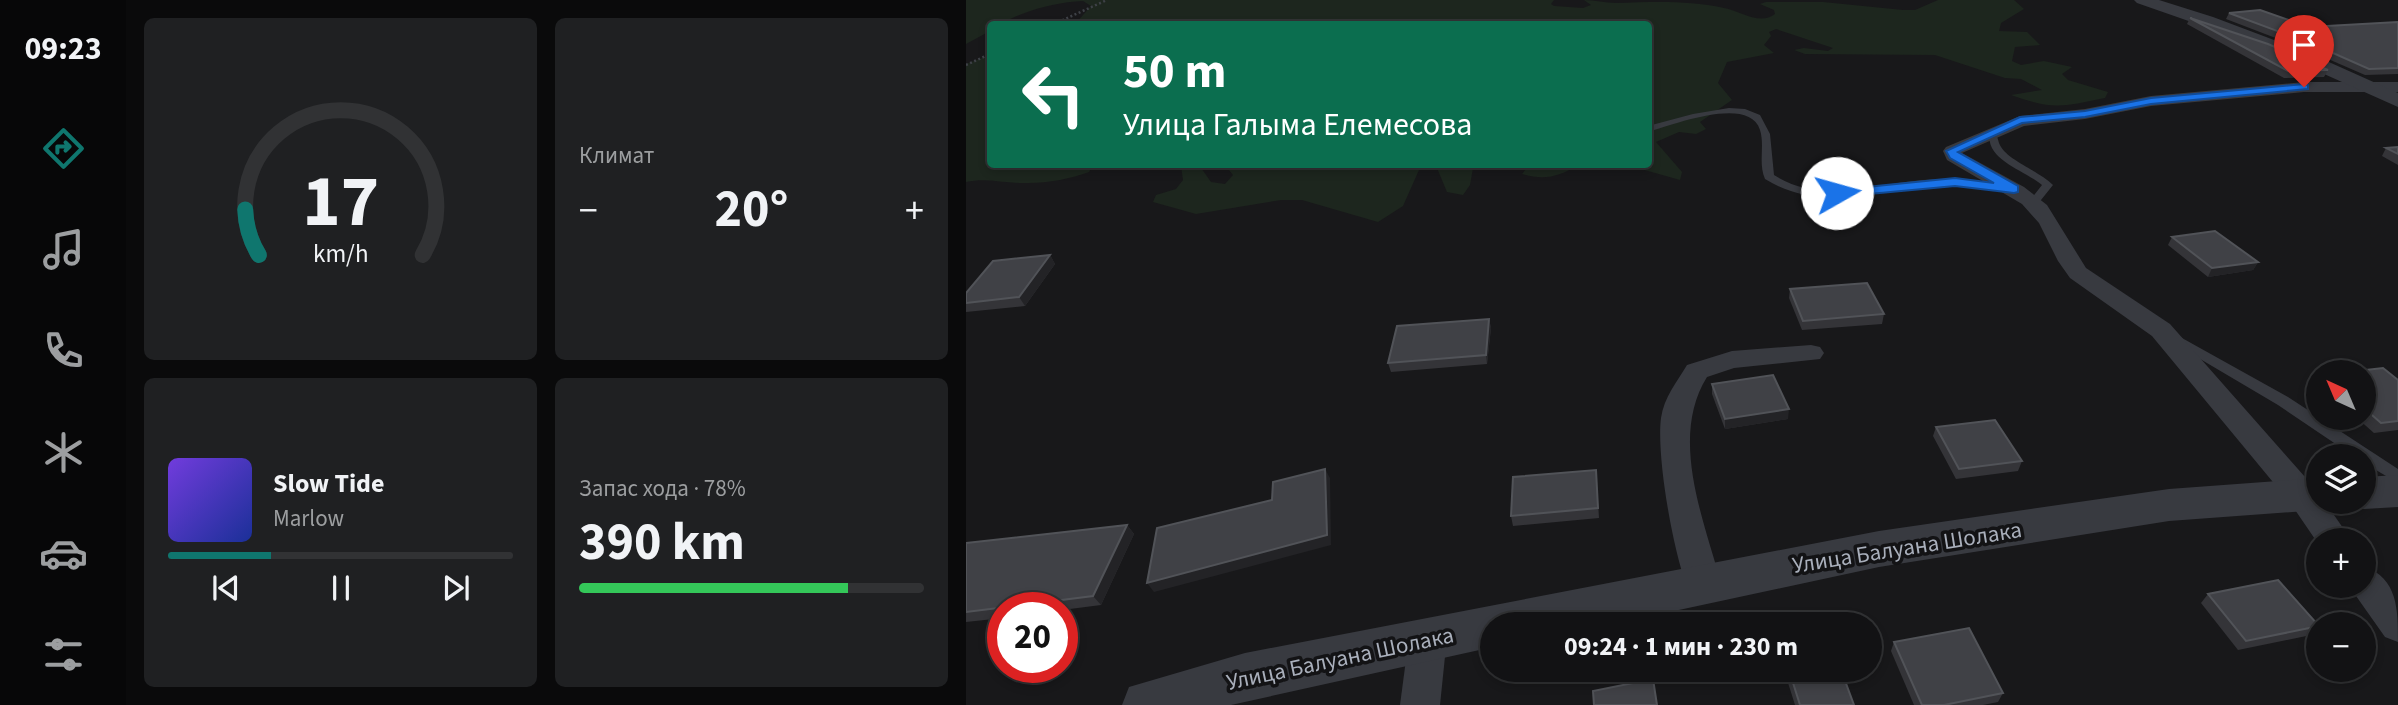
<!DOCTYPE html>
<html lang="ru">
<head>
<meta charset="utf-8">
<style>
  body { margin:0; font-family:"Source Sans 3",sans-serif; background:#1f2022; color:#f1f3f6; height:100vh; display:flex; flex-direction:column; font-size:26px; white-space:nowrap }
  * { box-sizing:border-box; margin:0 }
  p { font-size:23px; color:#9c9ea0 }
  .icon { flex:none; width:38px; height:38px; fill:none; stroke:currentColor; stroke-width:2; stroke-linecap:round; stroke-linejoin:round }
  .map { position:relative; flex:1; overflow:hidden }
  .panel { display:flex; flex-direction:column; gap:18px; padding:18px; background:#0a0a0b; width:840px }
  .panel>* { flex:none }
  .top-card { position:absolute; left:21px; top:21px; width:665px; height:147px; border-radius:7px; box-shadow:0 4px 10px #0003,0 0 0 2px #313234; background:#0b6e4f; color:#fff; overflow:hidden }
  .needle { width:46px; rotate:316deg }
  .fabs { position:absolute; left:1340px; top:360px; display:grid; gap:14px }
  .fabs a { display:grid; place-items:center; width:70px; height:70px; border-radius:50%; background:#121214; box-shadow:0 4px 10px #0003,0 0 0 2px #313234; font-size:35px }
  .speed { position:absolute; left:21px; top:592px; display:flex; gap:14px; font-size:35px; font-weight:700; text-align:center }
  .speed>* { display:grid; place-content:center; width:91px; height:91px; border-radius:50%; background:#121214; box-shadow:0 4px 10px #0003,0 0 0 2px #313234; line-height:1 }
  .speed .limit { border:10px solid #d22; background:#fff; color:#111 }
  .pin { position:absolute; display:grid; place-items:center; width:60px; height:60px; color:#fff; margin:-72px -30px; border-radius:50% 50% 50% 0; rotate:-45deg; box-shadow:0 0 7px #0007 }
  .pin .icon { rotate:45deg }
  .me { position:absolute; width:77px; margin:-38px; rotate:83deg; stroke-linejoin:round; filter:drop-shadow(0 0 5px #0008) }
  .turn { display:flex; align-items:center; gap:24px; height:147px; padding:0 21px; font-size:32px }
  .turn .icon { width:91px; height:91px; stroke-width:2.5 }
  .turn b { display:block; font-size:49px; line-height:60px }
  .big { font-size:52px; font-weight:700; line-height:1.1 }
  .panel .card { flex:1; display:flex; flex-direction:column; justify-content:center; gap:10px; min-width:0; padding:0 24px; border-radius:10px; background:#1f2022 }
  .panel .dial { align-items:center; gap:0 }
  .dial svg { height:182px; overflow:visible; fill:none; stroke:#313234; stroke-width:7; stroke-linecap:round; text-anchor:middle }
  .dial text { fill:#f1f3f6; stroke:none }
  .song { display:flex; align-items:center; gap:21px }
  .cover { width:84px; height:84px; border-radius:10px; background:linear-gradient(135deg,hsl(260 70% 55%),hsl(230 70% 35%)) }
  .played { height:7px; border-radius:4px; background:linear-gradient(90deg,#0f766e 30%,#313234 30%) }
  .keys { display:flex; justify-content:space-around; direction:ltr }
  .heat { display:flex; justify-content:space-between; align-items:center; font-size:38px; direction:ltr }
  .charge { height:10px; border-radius:5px; background:linear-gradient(90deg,#34c759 78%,#313234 0) }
  .panel .tiles { flex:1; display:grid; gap:18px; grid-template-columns:repeat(2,1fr) }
  .trip { position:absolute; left:514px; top:612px; width:402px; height:70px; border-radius:35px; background:#121214; box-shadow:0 4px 10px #0003,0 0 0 2px #313234; font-weight:700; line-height:70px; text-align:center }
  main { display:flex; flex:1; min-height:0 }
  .tab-bar { display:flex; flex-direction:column; width:126px; justify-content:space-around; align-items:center; background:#070708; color:#9c9ea0 }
  .tab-bar .icon { width:49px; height:49px }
  .tab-bar .on { color:#0f766e }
  .tab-bar b { font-size:32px; color:#f1f3f6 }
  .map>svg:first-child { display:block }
  .green { fill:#1d261e }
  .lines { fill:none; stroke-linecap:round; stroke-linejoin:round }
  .path { stroke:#3e4147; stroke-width:2.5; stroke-dasharray:2 2.5; stroke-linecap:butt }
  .service { fill:#383a40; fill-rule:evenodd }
  .minor { fill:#383a40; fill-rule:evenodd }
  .tertiary { fill:#383a40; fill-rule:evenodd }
  .wall { fill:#343438 }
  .shaded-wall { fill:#232326 }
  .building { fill:#404146; stroke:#515358; stroke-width:2 }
  .route { fill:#1a73e8; stroke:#114b97; stroke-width:2 }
  .labels { text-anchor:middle; stroke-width:7; stroke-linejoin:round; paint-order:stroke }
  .near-street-label { font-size:23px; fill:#a9afbb; stroke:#131315 }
</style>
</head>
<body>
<main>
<nav class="tab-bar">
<b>09:23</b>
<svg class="icon on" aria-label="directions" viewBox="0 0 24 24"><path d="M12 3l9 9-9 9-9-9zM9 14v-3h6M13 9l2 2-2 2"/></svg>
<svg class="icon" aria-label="music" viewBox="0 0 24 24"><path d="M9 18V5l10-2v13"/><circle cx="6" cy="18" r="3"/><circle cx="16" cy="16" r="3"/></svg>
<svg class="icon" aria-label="phone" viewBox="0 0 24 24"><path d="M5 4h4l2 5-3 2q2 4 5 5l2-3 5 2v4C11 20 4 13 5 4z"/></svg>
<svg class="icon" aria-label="climate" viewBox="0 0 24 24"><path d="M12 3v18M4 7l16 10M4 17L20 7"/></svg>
<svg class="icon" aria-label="car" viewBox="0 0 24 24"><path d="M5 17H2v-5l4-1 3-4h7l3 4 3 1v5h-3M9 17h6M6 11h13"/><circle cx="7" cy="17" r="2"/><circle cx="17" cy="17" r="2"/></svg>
<svg class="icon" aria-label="filters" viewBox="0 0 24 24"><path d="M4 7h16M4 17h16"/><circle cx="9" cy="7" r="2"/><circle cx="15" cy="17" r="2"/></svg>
</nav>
<section class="panel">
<div class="tiles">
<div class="card dial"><svg viewBox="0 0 100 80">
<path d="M14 69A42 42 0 1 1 86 69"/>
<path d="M14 69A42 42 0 0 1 8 49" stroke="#0f766e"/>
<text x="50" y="56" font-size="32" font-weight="700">17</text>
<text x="50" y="72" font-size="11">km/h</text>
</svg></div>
<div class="card"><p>Климат</p>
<div class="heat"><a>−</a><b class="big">20°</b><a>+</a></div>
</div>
<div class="card">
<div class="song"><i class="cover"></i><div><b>Slow Tide</b><p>Marlow</p></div></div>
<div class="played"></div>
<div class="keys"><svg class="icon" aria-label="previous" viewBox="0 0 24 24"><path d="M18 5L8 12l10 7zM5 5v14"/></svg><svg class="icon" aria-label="pause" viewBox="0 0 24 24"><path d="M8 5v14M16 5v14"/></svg><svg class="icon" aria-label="next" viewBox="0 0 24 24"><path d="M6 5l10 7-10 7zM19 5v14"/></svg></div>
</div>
<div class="card"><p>Запас хода · 78%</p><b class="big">390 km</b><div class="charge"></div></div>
</div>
</section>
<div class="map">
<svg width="1432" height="705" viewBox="0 0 1432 705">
  <rect width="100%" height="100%" fill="#18181a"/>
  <!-- green -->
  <g class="green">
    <path d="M0,0h588l-3,4 3,2 29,2 8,-3 -7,-5c11,0 21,3 32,3 37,-1 71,-3 108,5 16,3 36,18 51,6l-1,-4 -14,-6 6,-2h57l80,8h12l23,-10h76l10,9 -23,14 -2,8 28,1 13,13 -25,2 -3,14 9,4 23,-4 28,6 -10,7 6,6 40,12 -3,6c-44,9 -51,12 -94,-3l31,-5 -21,-11 -16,-1 -70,-23 -130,-1 -11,-4 10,-2 24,3 5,-3 -57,-19 -7,3 2,4 -7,9 10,8 -47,9 -9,21 14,17 -32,22 6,7 -10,5 -17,-2 -23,10 26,30 -2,8 -53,-15 21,-1v-140h-573l16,-18 -8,-5c-20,1 -41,5 -61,13 -12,4 -18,10 -32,10v7l-24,13z"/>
    <path d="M24,55v109l41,1 5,5 57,-5 -4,7c-20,7 -40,11 -61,11 -22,1 -41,-6 -62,-1v-118z"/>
    <path d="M505,164l2,4 -3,17 -7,10 -16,-3 -10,-24 -18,2 -16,36 -25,16 -76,-22h-21l-85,14 -43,-12 3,-7 20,-6 7,-9 -2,-14 18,-1 12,17 14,2 8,-9 -8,-10z"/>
    <path d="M564,164h49v1c-20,11 -34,16 -57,9z"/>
  </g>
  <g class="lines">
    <!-- path -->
    <g class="path">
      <path d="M88,24l53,-24"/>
      <path d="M0,65l24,-11"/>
    </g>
    <!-- service -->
    <g class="service">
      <path d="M763,108l16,1 15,6 10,19 4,41c48,30 97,9 149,5 20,-2 40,0 60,2 10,1 23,0 31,6l-5,3c-29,-3 -57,-7 -86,-5 -57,4 -105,26 -158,-7 -7,-16 0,-33 -5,-49 -11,-35 -87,-5 -112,2v-6l45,-12z"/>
      <path d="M1024,132h6c1,4 2,8 3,11 6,17 41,28 54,42l-16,20h-8l-1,-2 14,-18c-17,-15 -58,-25 -52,-53z"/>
      <path d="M1207,333l115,64 110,72v14l-34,-20v-6h-9l-77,-52 -110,-65 -2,-3z"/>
    </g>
    <!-- minor -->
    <g class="minor">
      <path d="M1338,82h94v10h-94l-153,14 -66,13 -61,7 -62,27 62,34 23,18 39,63 84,56 143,162 6,8v8h6l27,39h-33v4l-28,-41 -139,-168 -82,-58 -12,-17 -19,-38 -17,-19 -75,-44 -4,-9 3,-4 74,-31 65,-7 66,-13z"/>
      <path d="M845,345l9,2 4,6 -4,6 -86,9 -27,9c-38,61 -3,143 14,206l-5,11 -13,4 -13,-4c-16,-35 -34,-138 -29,-176 3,-21 16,-36 26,-53l45,-14z"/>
      <path d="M1398,566c34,13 34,43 34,76l-13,-5 -36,-51h15z"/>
      <path d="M462,620l13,5 6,12 -7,68h-40l9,-68 6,-12z"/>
    </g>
    <!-- tertiary -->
    <g class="tertiary">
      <path d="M1168,0h25l54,17 98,37 87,39v14l-132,-59 -129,-45z"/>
      <path d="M1432,475v32l-34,2 -14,-5 14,-2v-25z"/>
      <path d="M1353,478v24h16l-16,8 -150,11 -290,46 -270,58h-116v22l-262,58h-109l7,-18 116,-34 634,-122 290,-42z"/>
    </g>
  </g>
  <!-- wall -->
  <g class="wall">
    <path d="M1263,13l80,14 89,-5v52l-33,1 -53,-23 -86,-33z"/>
    <path d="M1224,18l138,52 -4,7 -40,1 -97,-54z"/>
    <path d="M1432,147v18l-16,-9 4,-8z"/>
    <path d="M1206,237l86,25 -5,8 -45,7 -40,-32z"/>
    <path d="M84,255l5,9 -30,42 -59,6v-19z"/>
    <path d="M824,289l94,25 -2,10 -80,6 -13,-32z"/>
    <path d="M523,319l2,9 -4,36 -96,8 -3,-9z"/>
    <path d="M1398,373l34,7v50l-24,3 -17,-15h7z"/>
    <path d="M746,384l76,35 -63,10 -13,-35z"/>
    <path d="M970,427l86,34 -4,10 -62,8 -23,-43z"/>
    <path d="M630,470l3,48 -86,8 -2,-10z"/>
    <path d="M161,525l7,9 -33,71 -39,5v-3h-59v11l-37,4v-79z"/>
    <path d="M1242,594l111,31v2l-8,8 -73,15 -37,-47z"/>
    <path d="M928,642l109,51 -5,9 -15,3h-69l-23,-54z"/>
    <path d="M818,670h57l13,35h-59z"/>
  </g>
  <!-- shaded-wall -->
  <g class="shaded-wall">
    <path d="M84,255l5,9 -30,42 -6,-9z"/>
    <path d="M1292,262l-5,8 -45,7 4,-9z"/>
    <path d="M523,319l2,9 -4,36 -1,-9z"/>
    <path d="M823,409l-1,10 -63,10v-10z"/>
    <path d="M359,469l5,9 1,67 -177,47 -7,-9z"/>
    <path d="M161,525l7,9 -33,71 -8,-9z"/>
  </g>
  <!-- building -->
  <g class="building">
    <path d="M1294,10l49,17 89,-5v46l-29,1 -54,-24 -86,-32z"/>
    <path d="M1224,18l78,26 60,26 -40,1z"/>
    <path d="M1432,147v7l-12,-6z"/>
    <path d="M1249,231l43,31 -46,6 -40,-31z"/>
    <path d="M84,255l-31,42 -53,6v-10l27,-32z"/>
    <path d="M901,283l17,31 -81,7 -13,-32z"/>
    <path d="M523,319l-3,36 -98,8 9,-37z"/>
    <path d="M1417,368l15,12v41l-17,2 -17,-15v-35h-25z"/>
    <path d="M807,375l16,34 -64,10 -13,-35z"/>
    <path d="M1029,420l27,41 -63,8 -23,-42z"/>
    <path d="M359,469l2,66 -180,48 10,-55 115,-28 1,-18z"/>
    <path d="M630,470l2,38 -87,8 2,-39z"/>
    <path d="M161,525l-34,71 -127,16v-69z"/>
    <path d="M1312,580l41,46 -73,15 -38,-47z"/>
    <path d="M1003,628l34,65 -59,12h-22l-28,-63z"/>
    <path d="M823,670h52l13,35h-54z"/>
    <path d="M687,679l4,26h-63l-1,-14z"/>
  </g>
  <!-- route -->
  <path class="route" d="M1338,84l4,1v4l-157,15 -66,13 -63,6 -64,29 60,34v6l-4,1 -59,-7 -118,11 -6,-4 6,-3 118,-12 39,5 -44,-25 -4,-7 74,-34 65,-6 66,-13z"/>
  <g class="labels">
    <!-- near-street labels -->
    <g class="near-street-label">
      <text transform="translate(941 547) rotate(-9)" y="8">Улица Балуана Шолака</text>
      <text transform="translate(374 658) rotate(-12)" y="8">Улица Балуана Шолака</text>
    </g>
  </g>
</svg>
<div class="fabs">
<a><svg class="needle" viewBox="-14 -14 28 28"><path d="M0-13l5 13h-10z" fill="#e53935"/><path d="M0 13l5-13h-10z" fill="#9c9ea0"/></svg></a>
<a><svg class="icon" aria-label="layers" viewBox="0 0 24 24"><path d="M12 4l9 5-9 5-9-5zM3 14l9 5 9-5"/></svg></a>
<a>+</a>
<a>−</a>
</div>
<div class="speed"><div class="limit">20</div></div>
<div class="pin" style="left:1338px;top:87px;background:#d93025"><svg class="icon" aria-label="arrive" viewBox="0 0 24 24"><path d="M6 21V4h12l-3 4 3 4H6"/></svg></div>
<svg class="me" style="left:871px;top:193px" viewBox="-20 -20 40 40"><circle r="19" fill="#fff"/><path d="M0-13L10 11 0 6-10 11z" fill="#1a73e8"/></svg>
<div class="trip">09:24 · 1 мин · 230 m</div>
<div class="top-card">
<div class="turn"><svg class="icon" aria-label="left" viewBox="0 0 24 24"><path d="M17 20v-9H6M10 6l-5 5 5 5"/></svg><div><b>50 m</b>Улица Галыма Елемесова</div></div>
</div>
</div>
</main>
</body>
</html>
